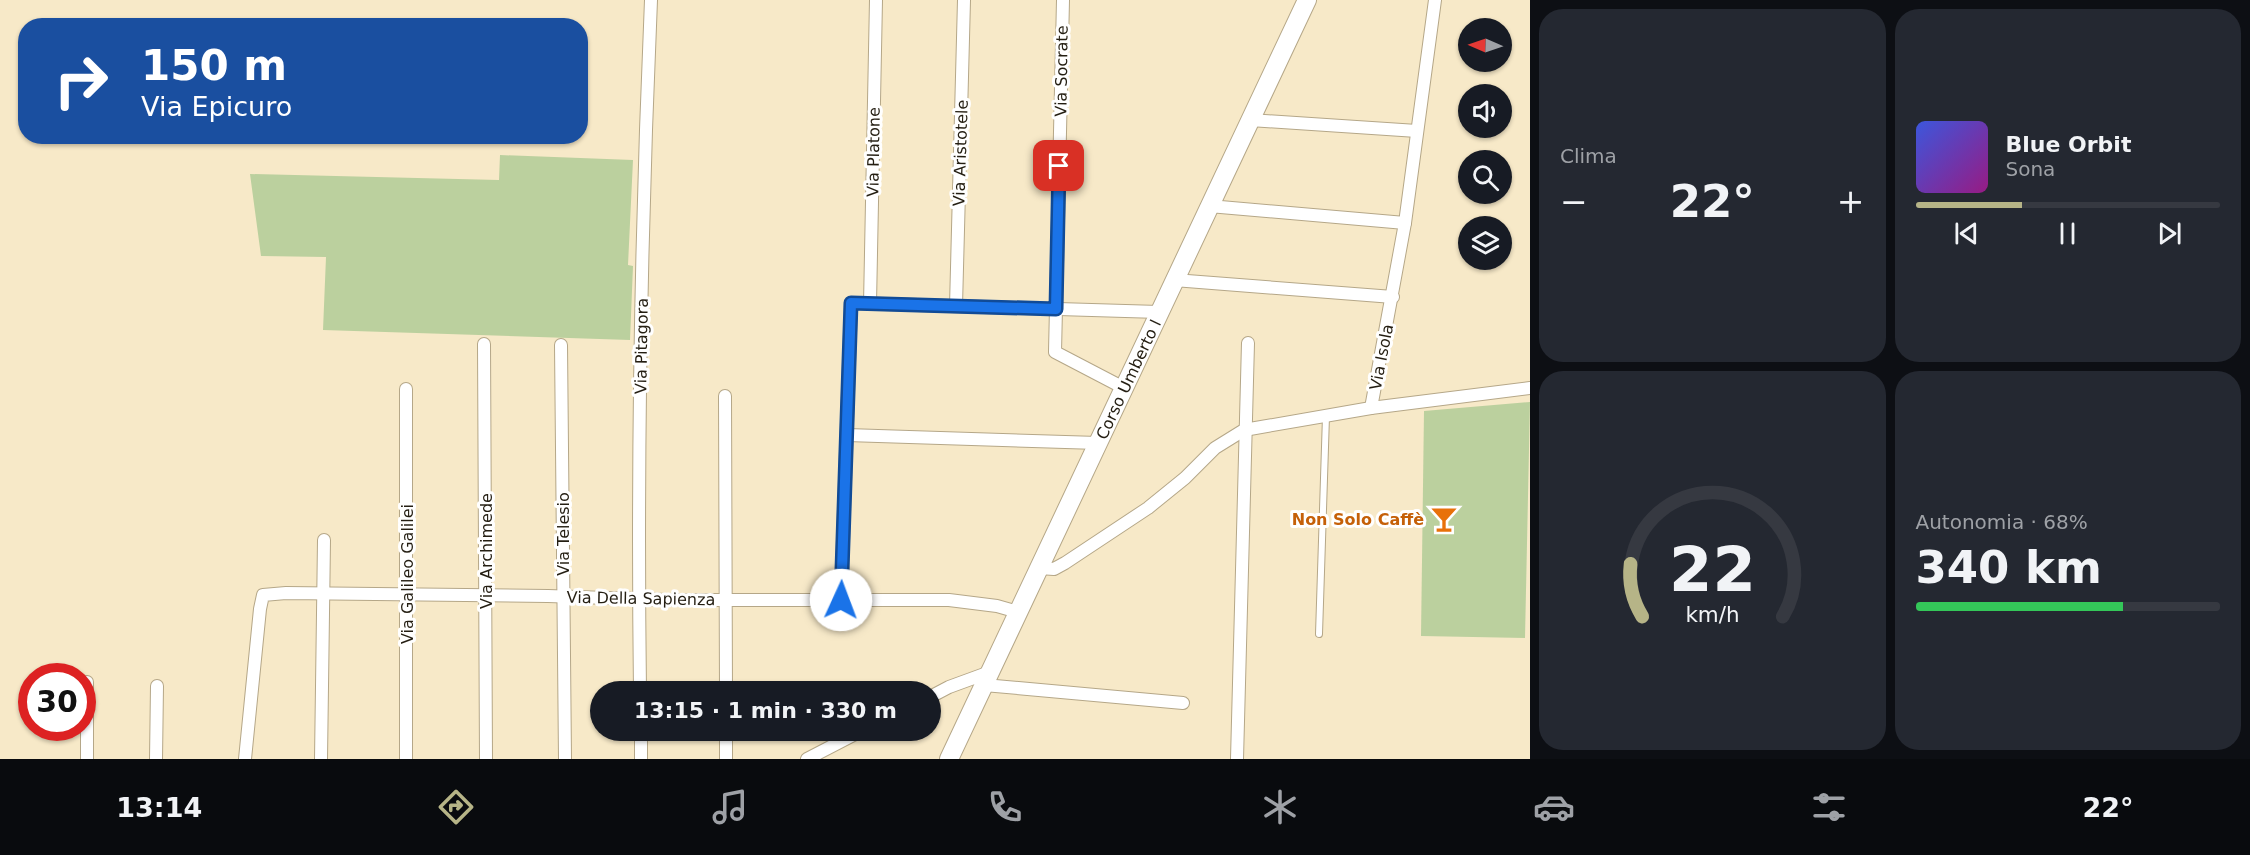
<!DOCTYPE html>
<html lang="it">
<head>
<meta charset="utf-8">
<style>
  body { margin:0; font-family:"DejaVu Sans",sans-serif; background:#242831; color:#f1f3f6; height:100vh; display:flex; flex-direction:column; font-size:22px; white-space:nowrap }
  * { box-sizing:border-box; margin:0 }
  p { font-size:20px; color:#9ea1a6 }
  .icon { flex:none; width:33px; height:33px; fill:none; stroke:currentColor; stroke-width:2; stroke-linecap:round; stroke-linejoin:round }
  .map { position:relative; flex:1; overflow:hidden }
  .sheet { display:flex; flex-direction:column; gap:9px; padding:9px; background:#0d0f14; width:720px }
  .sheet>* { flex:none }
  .banner { position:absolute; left:18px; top:18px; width:570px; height:126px; border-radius:24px; box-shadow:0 2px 4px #0004; background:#1a4fa0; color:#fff; overflow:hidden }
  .needle { width:39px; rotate:272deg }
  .buttons { position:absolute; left:1458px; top:18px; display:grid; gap:12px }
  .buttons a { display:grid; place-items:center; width:54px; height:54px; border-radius:50%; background:#171b24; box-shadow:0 2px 4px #0004; font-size:30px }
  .speed { position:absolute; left:18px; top:663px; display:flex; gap:12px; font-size:30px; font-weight:700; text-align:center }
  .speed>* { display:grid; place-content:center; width:78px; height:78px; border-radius:50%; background:#171b24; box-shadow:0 2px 4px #0004; line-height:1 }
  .speed .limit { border:9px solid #d22; background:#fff; color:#111 }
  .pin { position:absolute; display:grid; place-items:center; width:51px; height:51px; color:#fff; margin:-26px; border-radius:12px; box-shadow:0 3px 9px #0006 }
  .me { position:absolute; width:66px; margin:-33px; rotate:2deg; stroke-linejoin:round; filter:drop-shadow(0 0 4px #0008) }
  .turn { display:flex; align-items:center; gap:21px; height:126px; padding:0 24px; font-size:27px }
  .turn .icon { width:78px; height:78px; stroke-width:2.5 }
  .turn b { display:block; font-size:42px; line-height:51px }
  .big { font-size:45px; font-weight:800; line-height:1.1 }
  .sheet .tile { flex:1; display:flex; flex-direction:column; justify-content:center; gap:9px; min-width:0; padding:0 21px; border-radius:24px; background:#242831 }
  .sheet .dial { align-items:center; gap:0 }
  .dial svg { height:156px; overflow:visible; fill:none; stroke:#363941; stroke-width:7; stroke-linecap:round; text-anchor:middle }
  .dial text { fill:#f1f3f6; stroke:none }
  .song { display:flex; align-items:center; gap:18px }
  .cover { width:72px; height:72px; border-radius:9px; background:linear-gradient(135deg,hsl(230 70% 55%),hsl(310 70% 35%)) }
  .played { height:6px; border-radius:3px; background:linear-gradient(90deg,#b6b487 35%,#363941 35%) }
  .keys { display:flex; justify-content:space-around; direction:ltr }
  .heat { display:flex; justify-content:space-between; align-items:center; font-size:33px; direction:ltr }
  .charge { height:9px; border-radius:4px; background:linear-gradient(90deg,#34c759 68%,#363941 0) }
  .sheet .tiles { flex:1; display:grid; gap:9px; grid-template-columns:repeat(2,1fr) }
  .trip { position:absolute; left:590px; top:681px; width:351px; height:60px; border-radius:30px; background:#171b24; box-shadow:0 2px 4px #0004; font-weight:800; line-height:60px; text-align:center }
  .menu { display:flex; height:96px; justify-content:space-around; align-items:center; background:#090b0e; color:#9ea1a6 }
  .menu .icon { width:42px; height:42px }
  .menu .active { color:#b6b487 }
  .menu b { font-size:27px; color:#f1f3f6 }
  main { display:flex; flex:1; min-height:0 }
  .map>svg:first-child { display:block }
  .green { fill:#bbd09e }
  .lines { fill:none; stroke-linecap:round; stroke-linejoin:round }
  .lane-casing { stroke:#b5a788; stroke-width:8 }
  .street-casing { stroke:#b5a788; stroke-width:14 }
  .secondary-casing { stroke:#b5a788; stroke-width:20 }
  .lane { stroke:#fff; stroke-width:6 }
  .street { stroke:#fff; stroke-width:12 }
  .secondary { stroke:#fff; stroke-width:18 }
  .route-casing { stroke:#114b97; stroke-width:15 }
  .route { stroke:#1a73e8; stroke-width:10 }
  .labels { text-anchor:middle; stroke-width:6; stroke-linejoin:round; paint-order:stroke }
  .street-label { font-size:16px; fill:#241e12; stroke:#fff }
  .food-label { font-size:16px; font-weight:bold; fill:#c56008; stroke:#fff; text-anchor:end }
</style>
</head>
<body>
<main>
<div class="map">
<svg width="1530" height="759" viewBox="0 0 1530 759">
  <rect width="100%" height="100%" fill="#f7e9c8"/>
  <!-- green -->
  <g class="green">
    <path d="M500,155l133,5 -5,105 5,1 -3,74 -307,-10 3,-73 -65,-1 -11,-82 249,6z"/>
    <path d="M1530,402l-5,236 -104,-2 3,-225z"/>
  </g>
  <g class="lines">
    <defs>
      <path id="lane" d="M1319,634l7,-218"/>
      <g id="street">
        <path d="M1063,0l-8,352 69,36"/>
        <path d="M1250,120l167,11"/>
        <path d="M1209,206l196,17"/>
        <path d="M1174,280l219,17"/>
        <path d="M870,304l6,-304"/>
        <path d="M956,306l8,-306"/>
        <path d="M484,344l2,415"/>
        <path d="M561,345l4,414"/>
        <path d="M406,389v370"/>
        <path d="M725,396l1,296"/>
        <path d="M1371,408l34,-185 30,-223"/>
        <path d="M847,435l251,8"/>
        <path d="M1039,568l15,1 11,-6 83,-55 37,-30 30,-30 29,-18 127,-22 159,-20"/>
        <path d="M841,600l10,-297 308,9"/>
        <path d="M984,685l199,18"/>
        <path d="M640,692c-3,-231 1,-462 11,-692"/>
        <path d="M930,697l19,-10 41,-15"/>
        <path d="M641,730v29"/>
        <path d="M726,730v29"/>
        <path d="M87,759v-77"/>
        <path d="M156,759l1,-73"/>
        <path d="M245,759l15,-150 3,-14 23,-2 262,3 119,4h282l48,6 21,6"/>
        <path d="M321,759l3,-219"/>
        <path d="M807,759l56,-29"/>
        <path d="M1237,759l11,-416"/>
      </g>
      <g id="secondary">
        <path id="s1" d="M949,759l358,-759"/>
      </g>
    </defs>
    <!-- lane casing -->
    <use href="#lane" class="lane-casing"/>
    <!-- street casing -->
    <use href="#street" class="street-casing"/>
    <!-- secondary casing -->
    <use href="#secondary" class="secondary-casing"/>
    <!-- lane -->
    <use href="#lane" class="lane"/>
    <!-- street -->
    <use href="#street" class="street"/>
    <!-- secondary -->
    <use href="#secondary" class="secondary"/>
  </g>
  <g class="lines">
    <defs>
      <path id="route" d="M841,600l10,-297 205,6 3,-143"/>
    </defs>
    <!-- route casing -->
    <use href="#route" class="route-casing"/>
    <!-- route -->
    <use href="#route" class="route"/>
  </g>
  <!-- icons -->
  <defs>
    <symbol id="bar-bare" viewBox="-9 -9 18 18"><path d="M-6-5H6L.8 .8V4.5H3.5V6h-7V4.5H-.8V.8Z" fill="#e8710a" stroke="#fff" stroke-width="2.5" paint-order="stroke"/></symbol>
  </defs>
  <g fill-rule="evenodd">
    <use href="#bar-bare" x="1425" y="500" width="38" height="38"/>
  </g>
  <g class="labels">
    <!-- street labels -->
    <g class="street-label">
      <text transform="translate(1061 71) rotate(-89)" y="6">Via Socrate</text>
      <text transform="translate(873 152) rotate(-89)" y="6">Via Platone</text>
      <text transform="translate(960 153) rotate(-88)" y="6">Via Aristotele</text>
      <text transform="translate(641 346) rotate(-89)" y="6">Via Pitagora</text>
      <text transform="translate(1381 357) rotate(-79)" y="6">Via Isola</text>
      <text dy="6" stroke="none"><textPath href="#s1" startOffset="420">Corso Umberto I</textPath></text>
      <text transform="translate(563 534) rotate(-90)" y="6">Via Telesio</text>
      <text transform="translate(486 551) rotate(-90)" y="6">Via Archimede</text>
      <text transform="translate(407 574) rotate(-90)" y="6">Via Galileo Galilei</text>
      <text transform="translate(641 598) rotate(1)" y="6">Via Della Sapienza</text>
    </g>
    <!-- food labels -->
    <g class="food-label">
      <text x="1424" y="525">Non Solo Caffè</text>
    </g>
  </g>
</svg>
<div class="buttons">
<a><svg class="needle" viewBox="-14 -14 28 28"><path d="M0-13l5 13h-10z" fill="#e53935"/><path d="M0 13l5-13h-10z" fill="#9ea1a6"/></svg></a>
<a><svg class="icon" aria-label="sound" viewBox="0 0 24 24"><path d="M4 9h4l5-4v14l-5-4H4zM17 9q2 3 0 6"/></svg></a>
<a><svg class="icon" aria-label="search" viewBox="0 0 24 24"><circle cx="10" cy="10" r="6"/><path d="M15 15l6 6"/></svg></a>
<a><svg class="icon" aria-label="layers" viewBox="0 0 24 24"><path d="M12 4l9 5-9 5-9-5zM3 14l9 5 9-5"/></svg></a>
</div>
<div class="speed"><div class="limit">30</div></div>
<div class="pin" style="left:1059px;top:166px;background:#d93025"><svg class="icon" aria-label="arrive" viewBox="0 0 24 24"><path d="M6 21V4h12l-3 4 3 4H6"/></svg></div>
<svg class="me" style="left:841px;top:600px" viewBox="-20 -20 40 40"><circle r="19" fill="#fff"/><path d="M0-13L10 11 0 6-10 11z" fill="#1a73e8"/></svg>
<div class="trip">13:15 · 1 min · 330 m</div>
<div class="banner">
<div class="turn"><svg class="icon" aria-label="right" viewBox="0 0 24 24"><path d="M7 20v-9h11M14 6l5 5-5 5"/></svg><div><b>150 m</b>Via Epicuro</div></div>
</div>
</div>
<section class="sheet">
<div class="tiles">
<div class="tile"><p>Clima</p>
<div class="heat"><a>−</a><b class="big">22°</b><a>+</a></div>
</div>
<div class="tile">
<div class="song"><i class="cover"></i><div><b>Blue Orbit</b><p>Sona</p></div></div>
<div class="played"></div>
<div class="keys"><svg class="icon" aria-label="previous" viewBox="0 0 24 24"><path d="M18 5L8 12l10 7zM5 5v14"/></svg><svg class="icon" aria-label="pause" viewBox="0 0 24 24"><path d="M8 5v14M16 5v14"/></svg><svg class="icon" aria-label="next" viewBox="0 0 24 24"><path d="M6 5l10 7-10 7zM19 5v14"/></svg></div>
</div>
<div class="tile dial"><svg viewBox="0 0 100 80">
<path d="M14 69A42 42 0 1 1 86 69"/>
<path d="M14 69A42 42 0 0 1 8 42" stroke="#b6b487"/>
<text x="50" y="56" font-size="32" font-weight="700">22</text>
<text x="50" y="72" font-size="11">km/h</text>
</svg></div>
<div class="tile"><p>Autonomia · 68%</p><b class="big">340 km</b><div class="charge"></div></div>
</div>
</section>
</main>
<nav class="menu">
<b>13:14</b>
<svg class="icon active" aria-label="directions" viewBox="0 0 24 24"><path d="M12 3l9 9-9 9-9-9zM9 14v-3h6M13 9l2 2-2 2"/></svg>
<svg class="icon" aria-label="music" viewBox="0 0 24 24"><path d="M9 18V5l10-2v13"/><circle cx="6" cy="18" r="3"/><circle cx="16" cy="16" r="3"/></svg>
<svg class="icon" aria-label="phone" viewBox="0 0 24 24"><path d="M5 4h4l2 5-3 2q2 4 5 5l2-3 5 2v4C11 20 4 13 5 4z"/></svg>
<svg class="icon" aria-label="climate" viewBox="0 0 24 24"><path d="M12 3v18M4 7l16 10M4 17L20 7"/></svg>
<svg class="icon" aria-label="car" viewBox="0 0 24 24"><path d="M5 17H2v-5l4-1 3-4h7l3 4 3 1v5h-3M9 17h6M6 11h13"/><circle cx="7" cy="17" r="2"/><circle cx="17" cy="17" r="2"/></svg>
<svg class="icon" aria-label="filters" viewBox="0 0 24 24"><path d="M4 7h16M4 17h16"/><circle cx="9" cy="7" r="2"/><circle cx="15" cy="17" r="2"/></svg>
<b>22°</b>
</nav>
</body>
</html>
